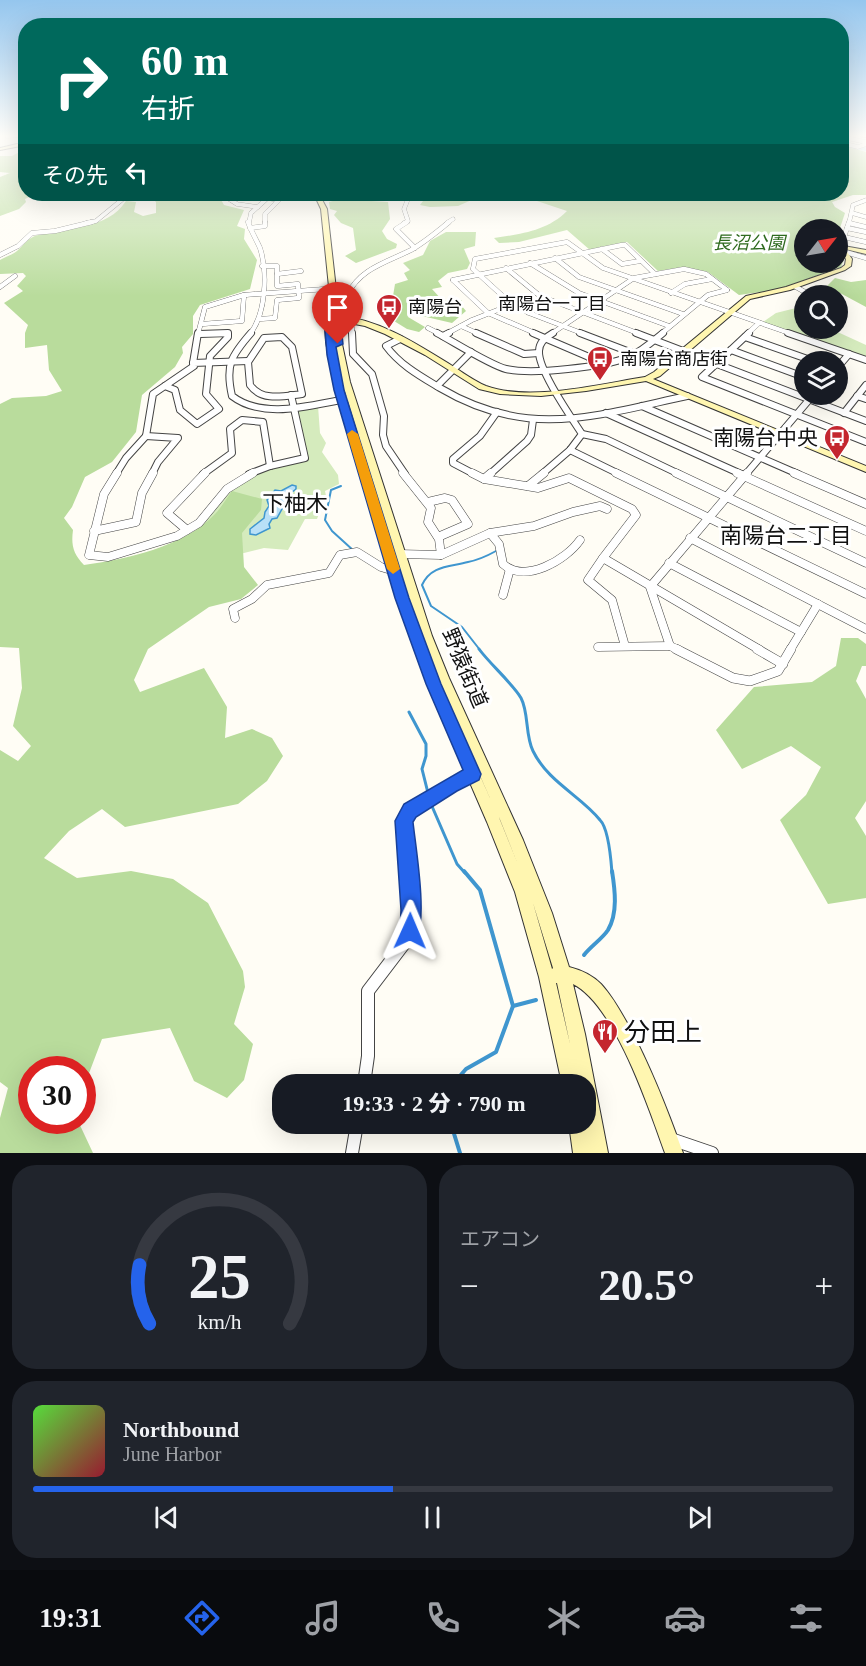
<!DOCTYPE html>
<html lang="ja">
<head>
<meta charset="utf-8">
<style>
  body { margin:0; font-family:"Times New Roman","Noto Sans JP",serif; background:#20242c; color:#f1f3f6; height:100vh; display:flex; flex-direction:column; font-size:22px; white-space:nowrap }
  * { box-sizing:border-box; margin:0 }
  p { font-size:20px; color:#9ea1a6 }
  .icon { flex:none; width:33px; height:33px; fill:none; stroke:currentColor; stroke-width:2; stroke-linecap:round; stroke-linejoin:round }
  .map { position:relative; height:1153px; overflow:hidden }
  .sheet { display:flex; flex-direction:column; gap:12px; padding:12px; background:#0d0f14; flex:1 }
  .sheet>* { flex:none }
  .banner { position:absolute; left:18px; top:18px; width:831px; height:183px; border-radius:24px; box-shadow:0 6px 24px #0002; background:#00695c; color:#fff; overflow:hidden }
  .needle { width:39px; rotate:59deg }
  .buttons { position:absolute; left:794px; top:219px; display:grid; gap:12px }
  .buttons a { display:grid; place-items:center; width:54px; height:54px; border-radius:50%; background:#171b24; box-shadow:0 6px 24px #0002; font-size:30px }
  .speed { position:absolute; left:18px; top:1056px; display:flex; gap:12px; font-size:30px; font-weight:700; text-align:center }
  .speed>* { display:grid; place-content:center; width:78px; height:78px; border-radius:50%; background:#171b24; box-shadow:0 6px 24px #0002; line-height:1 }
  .speed .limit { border:9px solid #d22; background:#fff; color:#111 }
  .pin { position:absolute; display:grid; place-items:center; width:51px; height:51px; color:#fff; margin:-62px -26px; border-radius:50% 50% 50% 0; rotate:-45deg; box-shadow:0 0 6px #0007 }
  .pin .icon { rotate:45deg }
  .me { position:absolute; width:66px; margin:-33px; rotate:1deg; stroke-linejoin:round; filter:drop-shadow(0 0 4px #0008) }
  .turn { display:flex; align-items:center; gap:21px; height:126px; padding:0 24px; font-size:27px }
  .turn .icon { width:78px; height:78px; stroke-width:2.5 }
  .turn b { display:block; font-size:42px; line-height:51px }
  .then { display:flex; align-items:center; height:57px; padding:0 24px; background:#0003; gap:12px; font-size:22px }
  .big { font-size:45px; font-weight:800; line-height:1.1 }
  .sheet .card { flex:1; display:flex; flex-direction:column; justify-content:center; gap:9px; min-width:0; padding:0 21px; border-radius:24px; background:#20242c }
  .sheet .dial { align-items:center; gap:0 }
  .dial svg { height:156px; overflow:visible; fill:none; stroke:#363941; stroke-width:7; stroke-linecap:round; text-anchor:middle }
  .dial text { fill:#f1f3f6; stroke:none }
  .song { display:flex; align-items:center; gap:18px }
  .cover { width:72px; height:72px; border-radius:9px; background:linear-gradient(135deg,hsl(110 70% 55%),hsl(350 70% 35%)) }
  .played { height:6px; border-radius:3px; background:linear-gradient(90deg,#2563eb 45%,#363941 45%) }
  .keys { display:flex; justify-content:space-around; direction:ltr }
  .heat { display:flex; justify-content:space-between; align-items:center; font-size:33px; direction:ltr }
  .sheet .tiles { flex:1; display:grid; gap:12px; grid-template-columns:1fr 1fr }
  .card:last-child { grid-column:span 2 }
  .trip { position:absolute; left:272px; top:1074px; width:324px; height:60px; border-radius:24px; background:#171b24; box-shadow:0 6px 24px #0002; font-weight:800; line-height:60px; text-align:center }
  .tab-bar { display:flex; height:96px; justify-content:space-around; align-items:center; background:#090b0e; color:#9ea1a6 }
  .tab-bar .icon { width:42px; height:42px }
  .tab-bar .selected { color:#2563eb }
  .tab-bar b { font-size:27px; color:#f1f3f6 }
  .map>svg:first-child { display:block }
  .green { fill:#d5ebbd }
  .forest { fill:#b9dc9c }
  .water { fill:#b9e0f7; stroke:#3f96cf; stroke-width:1.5 }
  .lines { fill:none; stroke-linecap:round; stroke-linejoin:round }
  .stream-far3 { stroke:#3f96cf; stroke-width:1.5 }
  .stream-far2 { stroke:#3f96cf; stroke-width:2 }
  .stream-far1 { stroke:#3f96cf; stroke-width:3 }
  .stream { stroke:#3f96cf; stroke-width:4 }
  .canal { stroke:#b9e0f7; stroke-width:4 }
  .street-far5-casing { stroke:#444; stroke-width:4.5 }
  .street-far4-casing { stroke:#444; stroke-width:5 }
  .street-far3-casing { stroke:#444; stroke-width:8 }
  .street-far2-casing { stroke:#444; stroke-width:9 }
  .street-far1-casing { stroke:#444; stroke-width:10 }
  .street-casing { stroke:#444; stroke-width:14 }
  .secondary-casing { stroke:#333; stroke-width:2 }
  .street-far5 { stroke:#fff; stroke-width:4 }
  .street-far4 { stroke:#fff; stroke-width:4.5 }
  .street-far3 { stroke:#fff; stroke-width:6 }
  .street-far2 { stroke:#fff; stroke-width:8 }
  .street-far1 { stroke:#fff; stroke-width:9 }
  .street { stroke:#fff; stroke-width:12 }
  .secondary { fill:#fff6b0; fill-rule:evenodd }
  .route { fill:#2563eb; stroke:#184099; stroke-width:1.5 }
  .slow { fill:#f59e0b }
  .labels { text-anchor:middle; stroke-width:6; stroke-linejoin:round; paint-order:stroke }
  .far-park-label { font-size:18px; font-style:italic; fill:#2f6b1f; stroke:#fff }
  .far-neighbourhood-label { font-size:18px; fill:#111; stroke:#fff }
  .far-poi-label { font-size:18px; fill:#111; stroke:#fff; text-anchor:start }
  .poi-label { font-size:21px; fill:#111; stroke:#fff; text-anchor:end }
  .street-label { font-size:21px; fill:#111; stroke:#fff }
  .neighbourhood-label { font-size:22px; fill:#111; stroke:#fff }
  .near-poi-label { font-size:26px; fill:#111; stroke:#fff; text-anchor:start }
</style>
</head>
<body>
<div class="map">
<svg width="866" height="1153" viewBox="0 0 866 1153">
  <rect width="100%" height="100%" fill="#fffdf5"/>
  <!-- green -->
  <g class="green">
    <path d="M804,306v22l27,1 35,16v13l-103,-36 13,-9z"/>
    <path d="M318,406l2,27 6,10 -4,9 16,23 1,9 -14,7 1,5 -9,23h-12l-17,31 -24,-2 -24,6 -45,-27c15,-16 31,-39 51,-50 19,-10 42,-14 63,-18l-12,-49z"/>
  </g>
  <!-- forest -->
  <g class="forest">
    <path d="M842,145l24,7v43h-13l-21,7 3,5 10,6 -8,24v-7h-33v32h33v-9l7,6 -3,8 -65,23 -37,5 -31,-23 -25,-5 -25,4 -31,-29 -37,8 -23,-20 -48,12 -20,1 -5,-5c27,-4 53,-7 73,-27l-36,-12 1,-5h310z"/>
    <path d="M25,149l1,45h10l-11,5 1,3 -7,7 -19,7v-39l10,-4 -10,-1v-16h12z"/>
    <path d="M172,194h53l-5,4 4,7 20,5 -7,16 8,3 -1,10 13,21 -7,29 -50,16 -7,11v18l-11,13 1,6 -8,14 -33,28 -6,37 -24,30 -27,15 -13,30 -8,11 9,12c-2,15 0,24 11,35 42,-6 100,-18 131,-51 6,-6 11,-15 17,-23l30,8 -1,11 -19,23 2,34 14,18 -17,14 -32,8 -61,42 -14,31 6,12 64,-24 23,39 -2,31 27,-9 20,9 11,18 -16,25 -29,23 -113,23 -23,-18 -33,22 -25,27 33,20 54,-7 42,8 35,24 35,68 2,16 -11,37 19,20 -9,36 -17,18 -33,-17 -24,-53 -68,11 -19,50 -1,-19h-50v50l46,1 15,32h-93v-35l8,-30 -8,-6v-332l18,11 13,-15 -18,-20 9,-38 -3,-40 -19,-1v-243l12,-6 34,-2 16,-5 -13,-21 -2,-25 -22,3v-15l3,-8 -24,-22 19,-12 -6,-5 9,-10 -3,-3 -23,1v-14c5,-3 12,-5 17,-9 7,-6 10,-13 21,-16 31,-9 69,-5 88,-34l10,1 -2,10 9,4 13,-3v-11l-3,-3z"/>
    <path d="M347,194h20l-1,1 6,6 16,1 2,17 -8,12 5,8 10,5 -1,4 -40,15 -11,-7 11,-6 -3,-22 -12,-5 -7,-8 3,-4 -7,-2 -1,-7 19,-5z"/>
    <path d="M409,194h76l-27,12 -28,1 -10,-2 3,-4z"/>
    <path d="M446,232h30l-1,14 -11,3 6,14 -3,6 -19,4 -10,8 4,6 -10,2 10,11h20l-2,4 6,7 -14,12 -30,-7 -10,-7 -4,8 17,10 -6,5 -12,-3 -13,-8 6,-13 -7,-12 2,-12 13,-4 -4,-7 6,-3 -7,-7 20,-8 7,-14z"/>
    <path d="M835,278l16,4 15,-2v27l-39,-21z"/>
    <path d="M841,638h17l8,6v22h-4l-6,15 10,18v102l-11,17 11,18v62l-38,6 -48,-84 26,-25 15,-28 -30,-21 -49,23 -26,-39 38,-43 58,-5 24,-16z"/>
  </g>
  <!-- water -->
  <path class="water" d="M292,485l4,1v3l-10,8 1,3 -10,18 -5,1 -3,5 1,4 -14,7 -6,-1v-5l14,-11 1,-6 4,-6 -2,-6 8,-10 6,1z"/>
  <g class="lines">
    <!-- stream-far3 -->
    <path class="stream-far3" d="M8,146l18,-4"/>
    <!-- stream-far2 -->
    <g class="stream-far2">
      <path d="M341,486l-10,4 -6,30 7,11 22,20"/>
      <path d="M480,650l-18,-23 -31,-21 -9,-21c9,-20 28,-18 46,-23 10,-2 19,-6 28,-11"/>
    </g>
    <!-- stream-far1 -->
    <g class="stream-far1">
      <path d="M479,649c10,14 35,36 42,49 8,15 4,37 12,53 15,31 48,45 67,69 9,9 11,40 12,53"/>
      <path d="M409,712l17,32v12l-4,13 6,24"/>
      <path d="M431,804l26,60 8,9"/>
    </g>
    <!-- stream -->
    <g class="stream">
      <path d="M464,871l16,19 33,116"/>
      <path d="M584,955c7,-9 18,-16 24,-25 10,-17 7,-40 4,-59"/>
      <path d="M453,1084l13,-15 30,-17 17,-46 23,-6"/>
      <path d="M451,1124l9,29"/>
    </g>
    <!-- canal -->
    <path class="canal" d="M851,146l15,3"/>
    <defs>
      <g id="street-far5">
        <path d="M7,136l19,-1"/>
        <path d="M842,137l24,5"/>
        <path d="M842,143l16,4 8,-3"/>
        <path d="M233,194l-7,3 11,7 21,3"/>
        <path d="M238,194l41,6 -14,14v9"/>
        <path d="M391,196l17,3 -4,10 4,12 -4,2"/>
        <path d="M852,213l14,4"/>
        <path d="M86,223l10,-2 28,-23 25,-4"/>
        <path d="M249,223l2,-10 21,-19"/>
        <path d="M447,223l6,-4"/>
        <path d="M849,223l4,-18 13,-5"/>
      </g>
      <g id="street-far4">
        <path d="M248,222c3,9 8,17 12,26 8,25 6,65 -10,86"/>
        <path d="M407,222l-11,7 19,19"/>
        <path d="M849,222l-5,15 22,5"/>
        <path d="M849,223l17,4"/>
        <path d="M250,228l15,-2v-4"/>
        <path d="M847,228l19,4"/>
        <path d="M602,249l20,15 18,-3"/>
        <path d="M842,251l24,7"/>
        <path d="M0,255l18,-9 14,-13 23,-2 37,-9"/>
        <path d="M555,258l24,19 104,37"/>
        <path d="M530,263l49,30 90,33"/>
        <path d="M506,268l34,28 100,38"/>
        <path d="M277,274l24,-3"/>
        <path d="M453,280l169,-35h3l30,29"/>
        <path d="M453,280l35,33 49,21"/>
        <path d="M0,287l15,-11"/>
        <path d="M796,287l16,9"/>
        <path d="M671,293l14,-9 27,-5"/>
        <path d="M333,298l14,-3c14,-27 38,-32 64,-45 14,-8 26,-18 38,-28"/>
        <path d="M346,318l6,10v6"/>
        <path d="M259,319l16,-1 2,-18 22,-2 -1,-14 -21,2v-20h-15"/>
        <path d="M202,324l40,-3 2,-26"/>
        <path d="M461,326l18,8"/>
        <path d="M428,328l12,6"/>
        <path d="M198,334l7,-27 39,-12 81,-6"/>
        <path d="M200,334h28"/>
        <path d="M446,334l26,-14 41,-16"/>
        <path d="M551,334l83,-56 50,-9 22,5 21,16"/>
        <path d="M584,334l-55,-21 -23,-14 -33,-30 2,-10 92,-17 36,26 189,66"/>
        <path d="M661,334l47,-39 19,-5"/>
        <path d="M747,334l12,-11"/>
      </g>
      <g id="street-far3">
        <path d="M251,333c-20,23 -26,32 -19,63 31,24 79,9 114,3"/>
        <path d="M352,333l1,21 19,20 12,42 -1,19 3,11 19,28"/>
        <path d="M437,333c17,9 53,32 69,36 26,6 98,-2 123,-12 13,-6 23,-15 34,-24"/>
        <path d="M476,333l48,21 15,-1"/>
        <path d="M533,333l56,24 4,7"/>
        <path d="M580,333l55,21"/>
        <path d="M636,333l230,88"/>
        <path d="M749,333l-47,44 164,65"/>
        <path d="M788,333l78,27"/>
        <path d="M443,336l6,-3"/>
        <path d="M282,337l10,10 10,47c-18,2 -40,8 -52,-9l-2,-23 16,-24z"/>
        <path d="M745,337l71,25"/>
        <path d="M400,339l-14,7c14,19 34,30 54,42 88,52 154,28 247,8"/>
        <path d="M731,350l73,27"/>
        <path d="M193,363l5,-30"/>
        <path d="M837,368l12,-14"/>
        <path d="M165,386l10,4 5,20 17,14 22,-15 -13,-15 4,-38 18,-19v-4l-28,1"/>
        <path d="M437,386l34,-34"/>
        <path d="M857,396l9,3"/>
        <path d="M642,406l156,68"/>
        <path d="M606,413l135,61"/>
        <path d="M844,413l22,-28"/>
        <path d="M582,434l24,5 73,35"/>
        <path d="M146,436l32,2 -20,24 -6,12"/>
        <path d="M570,450l49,24"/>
        <path d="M116,474l10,-16 20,-22 7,-42 41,-28 -1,-3 55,-2"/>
        <path d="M203,474l29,-21 -2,-24 12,-9 21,2 7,44"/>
        <path d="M249,474l21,-8 35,-8 -14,-63"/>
        <path d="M474,474l-21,-11v-4l27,-23 17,-24"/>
        <path d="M490,474l37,-33 4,-6 2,-15"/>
        <path d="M542,474l28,-24 12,-16c-11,-17 -44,-64 -43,-83 0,-9 7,-14 14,-18"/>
        <path d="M746,474l68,-80"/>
      </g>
      <g id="street-far2">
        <path d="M117,473l-13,21 -15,61 19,2 69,-21 22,-13 28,-34 26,-16"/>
        <path d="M403,473l28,35 -3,14 11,17 2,16"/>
        <path d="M472,473l12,6 54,9 31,-10 63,31 4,6 -33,43 157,92"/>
        <path d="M616,473l250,121"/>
        <path d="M676,473l190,90"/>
        <path d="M737,473l129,58"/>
        <path d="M794,473l72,31"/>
        <path d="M484,479l7,-6"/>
        <path d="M528,486l16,-13"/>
        <path d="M428,502l17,-4 7,2 16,24 -30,13"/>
        <path d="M187,530l-20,-17 38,-40"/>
        <path d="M94,531l42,-9 6,-29 11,-20"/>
        <path d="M490,533l9,11 4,20c22,20 63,-4 77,-24"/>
        <path d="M690,538l176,91"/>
        <path d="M399,554l42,1 49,-22 44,-7 39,-14 27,-6 7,3"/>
        <path d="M603,558l-15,22 24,20 13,46"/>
        <path d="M669,563l132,69"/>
        <path d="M503,595l7,-26"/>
        <path d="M235,618l-2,-9 19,-10 15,-14 62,-12 11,-18 17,-3 24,15 13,4"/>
        <path d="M598,647l72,-1"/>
        <path d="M679,650l-9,-4 -20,-59 97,-114"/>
        <path d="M790,650l28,-46"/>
      </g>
      <g id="street-far1">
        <path d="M676,649l57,29 17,3 28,-10 13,-22"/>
        <path d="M757,649l26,15"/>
        <path d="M408,873l-4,-52 21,-22 50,-26"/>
      </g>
      <g id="street">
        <path d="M364,1084l4,-28v-65l35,-46 7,-14 -2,-60"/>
        <path d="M671,1139l41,14"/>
        <path d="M352,1153l5,-29"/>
      </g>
      <g id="secondary">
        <path d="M860,135h6v2l-6,-1z"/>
        <path d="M26,142v3l-26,5v-2z"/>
        <path d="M314,194h5l8,15 12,107c40,3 78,28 112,49 11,7 23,16 35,21 44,16 114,-2 159,-9l9,-5 92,-76 40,-9 55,-19 4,-3 1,-6 -9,-13 1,-1 28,5v4l-21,-5 7,10 -1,7 -6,4 -55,20 -40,9 -90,77 -7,3 213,87v6l-220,-91 -60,10 -45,5 -41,-2 -21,-5 -54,-34 -40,-21 -20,-8 -26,-5 3,23 8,38 82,254 17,42 74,162 29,73 17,54c12,3 23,8 32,17 12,13 21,30 30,46 21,40 37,81 52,123h-18c-16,-44 -50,-148 -92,-169l12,50 23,119h-35l-4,-29h16v-40h-23l-23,-107 -24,-85 -28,-70 -55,-127 -35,-97 -62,-208 -9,-48 -2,-33 5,-1 3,8 -11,-107zM332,320l2,24 8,38 72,234 -71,-226 -9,-48zM441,687l52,118 -49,-110zM499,817l20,50 -19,-47zM533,903l20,65 -1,1zM556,983h1l13,61z"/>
      </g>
    </defs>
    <!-- street-far5 casing -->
    <use href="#street-far5" class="street-far5-casing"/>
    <!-- street-far4 casing -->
    <use href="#street-far4" class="street-far4-casing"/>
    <!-- street-far3 casing -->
    <use href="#street-far3" class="street-far3-casing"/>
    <!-- street-far2 casing -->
    <use href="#street-far2" class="street-far2-casing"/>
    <!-- street-far1 casing -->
    <use href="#street-far1" class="street-far1-casing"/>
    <!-- street casing -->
    <use href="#street" class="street-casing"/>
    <!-- secondary casing -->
    <use href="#secondary" class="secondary-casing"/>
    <!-- street-far5 -->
    <use href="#street-far5" class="street-far5"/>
    <!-- street-far4 -->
    <use href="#street-far4" class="street-far4"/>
    <!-- street-far3 -->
    <use href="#street-far3" class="street-far3"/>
    <!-- street-far2 -->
    <use href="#street-far2" class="street-far2"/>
    <!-- street-far1 -->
    <use href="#street-far1" class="street-far1"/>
    <!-- street -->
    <use href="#street" class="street"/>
    <!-- secondary -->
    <use href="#secondary" class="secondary"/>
  </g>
  <!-- sky -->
  <linearGradient id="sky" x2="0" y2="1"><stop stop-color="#95c6ee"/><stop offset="0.46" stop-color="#fffefa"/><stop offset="1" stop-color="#fffefa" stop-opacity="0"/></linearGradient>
  <rect width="866" height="296" fill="url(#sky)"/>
  <!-- route -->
  <path class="route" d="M336,315l4,3 3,26 -7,3 8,43 65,208 32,86 40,90 -2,6 -22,11 -41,26 -3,5c3,28 14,92 4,116l-7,3 -7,-3 -3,-7 1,-21 -6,-89 9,-17 59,-34 -37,-86 -31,-86 -61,-208 -7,-35 -3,-37z"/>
  <!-- slow -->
  <path class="slow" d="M352,430l6,4 42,135 -7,5 -6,-5 -40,-135z"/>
  <!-- icons -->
  <defs>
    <symbol id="bus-pin" viewBox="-11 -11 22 30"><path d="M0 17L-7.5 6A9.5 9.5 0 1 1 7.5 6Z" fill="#c4262e" stroke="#fff"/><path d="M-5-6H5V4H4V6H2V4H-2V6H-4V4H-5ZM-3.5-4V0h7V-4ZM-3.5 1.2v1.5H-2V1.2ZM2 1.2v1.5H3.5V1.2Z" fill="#fff"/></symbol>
    <symbol id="restaurant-pin" viewBox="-11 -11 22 30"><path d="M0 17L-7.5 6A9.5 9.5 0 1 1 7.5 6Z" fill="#c4262e" stroke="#fff"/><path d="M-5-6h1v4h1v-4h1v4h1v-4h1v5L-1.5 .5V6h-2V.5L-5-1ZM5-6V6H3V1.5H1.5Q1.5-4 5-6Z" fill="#fff"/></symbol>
  </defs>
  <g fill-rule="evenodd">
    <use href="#bus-pin" x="374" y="292" width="30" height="40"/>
    <use href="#bus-pin" x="585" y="344" width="30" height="40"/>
    <use href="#bus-pin" x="822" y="423" width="30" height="40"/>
    <use href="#restaurant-pin" x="590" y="1017" width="30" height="40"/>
  </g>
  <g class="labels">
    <!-- far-park labels -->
    <g class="far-park-label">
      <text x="749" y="249">長沼公園</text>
    </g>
    <!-- far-neighbourhood labels -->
    <g class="far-neighbourhood-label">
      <text x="552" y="310">南陽台一丁目</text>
    </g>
    <!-- far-poi labels -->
    <g class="far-poi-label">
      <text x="408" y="313">南陽台</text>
      <text x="620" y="365">南陽台商店街</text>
    </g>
    <!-- poi labels -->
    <g class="poi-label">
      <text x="818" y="445">南陽台中央</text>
    </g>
    <!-- street labels -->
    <g class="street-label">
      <text transform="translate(465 668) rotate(67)" y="7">野猿街道</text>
    </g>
    <!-- neighbourhood labels -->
    <g class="neighbourhood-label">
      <text x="295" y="511">下柚木</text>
      <text x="786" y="543">南陽台二丁目</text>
    </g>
    <!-- near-poi labels -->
    <g class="near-poi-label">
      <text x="624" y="1041">分田上</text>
    </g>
  </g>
</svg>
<div class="buttons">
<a><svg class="needle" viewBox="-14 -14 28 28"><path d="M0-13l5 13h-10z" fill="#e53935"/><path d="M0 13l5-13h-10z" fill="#9ea1a6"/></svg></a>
<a><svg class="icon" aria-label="search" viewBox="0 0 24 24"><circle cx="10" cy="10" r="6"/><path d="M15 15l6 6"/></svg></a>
<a><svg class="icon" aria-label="layers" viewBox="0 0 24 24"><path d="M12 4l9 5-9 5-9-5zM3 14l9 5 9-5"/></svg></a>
</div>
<div class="speed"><div class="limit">30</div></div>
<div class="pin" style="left:338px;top:344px;background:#d93025"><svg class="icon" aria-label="arrive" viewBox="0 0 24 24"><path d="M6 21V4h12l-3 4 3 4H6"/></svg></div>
<svg class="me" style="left:410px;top:931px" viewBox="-20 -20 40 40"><path d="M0-17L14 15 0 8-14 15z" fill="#2563eb" stroke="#fff" stroke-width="4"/></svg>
<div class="trip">19:33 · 2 分 · 790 m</div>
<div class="banner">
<div class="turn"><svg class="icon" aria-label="right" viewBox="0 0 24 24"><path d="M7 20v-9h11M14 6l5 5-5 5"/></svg><div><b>60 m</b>右折</div></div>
<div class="then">その先<svg class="icon" aria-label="left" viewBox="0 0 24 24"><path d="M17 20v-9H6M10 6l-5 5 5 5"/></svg></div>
</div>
</div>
<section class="sheet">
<div class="tiles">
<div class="card dial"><svg viewBox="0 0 100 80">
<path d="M14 69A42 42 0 1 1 86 69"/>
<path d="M14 69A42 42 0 0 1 9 39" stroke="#2563eb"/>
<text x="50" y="56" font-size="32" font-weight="700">25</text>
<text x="50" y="72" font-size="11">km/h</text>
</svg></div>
<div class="card"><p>エアコン</p>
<div class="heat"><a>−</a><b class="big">20.5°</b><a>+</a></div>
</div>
<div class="card">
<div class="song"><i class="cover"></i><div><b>Northbound</b><p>June Harbor</p></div></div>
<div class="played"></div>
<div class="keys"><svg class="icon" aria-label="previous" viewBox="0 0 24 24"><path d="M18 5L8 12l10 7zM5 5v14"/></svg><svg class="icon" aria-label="pause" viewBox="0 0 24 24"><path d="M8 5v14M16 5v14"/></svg><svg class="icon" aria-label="next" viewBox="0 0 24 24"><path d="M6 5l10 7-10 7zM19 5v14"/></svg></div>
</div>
</div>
</section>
<nav class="tab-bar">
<b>19:31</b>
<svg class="icon selected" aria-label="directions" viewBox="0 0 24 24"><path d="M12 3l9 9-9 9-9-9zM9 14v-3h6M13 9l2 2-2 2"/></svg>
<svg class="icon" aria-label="music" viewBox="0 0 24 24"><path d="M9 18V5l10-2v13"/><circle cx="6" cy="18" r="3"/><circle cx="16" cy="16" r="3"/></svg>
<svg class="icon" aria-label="phone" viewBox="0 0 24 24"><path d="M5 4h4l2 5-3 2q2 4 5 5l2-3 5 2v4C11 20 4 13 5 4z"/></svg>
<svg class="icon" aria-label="climate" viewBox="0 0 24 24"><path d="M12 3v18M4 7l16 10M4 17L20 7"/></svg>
<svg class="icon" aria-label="car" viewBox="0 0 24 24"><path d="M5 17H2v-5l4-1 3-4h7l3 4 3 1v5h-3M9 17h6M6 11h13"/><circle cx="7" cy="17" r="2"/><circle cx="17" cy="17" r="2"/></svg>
<svg class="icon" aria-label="filters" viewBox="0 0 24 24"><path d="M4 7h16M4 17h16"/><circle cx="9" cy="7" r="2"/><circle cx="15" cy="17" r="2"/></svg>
</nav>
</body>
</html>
